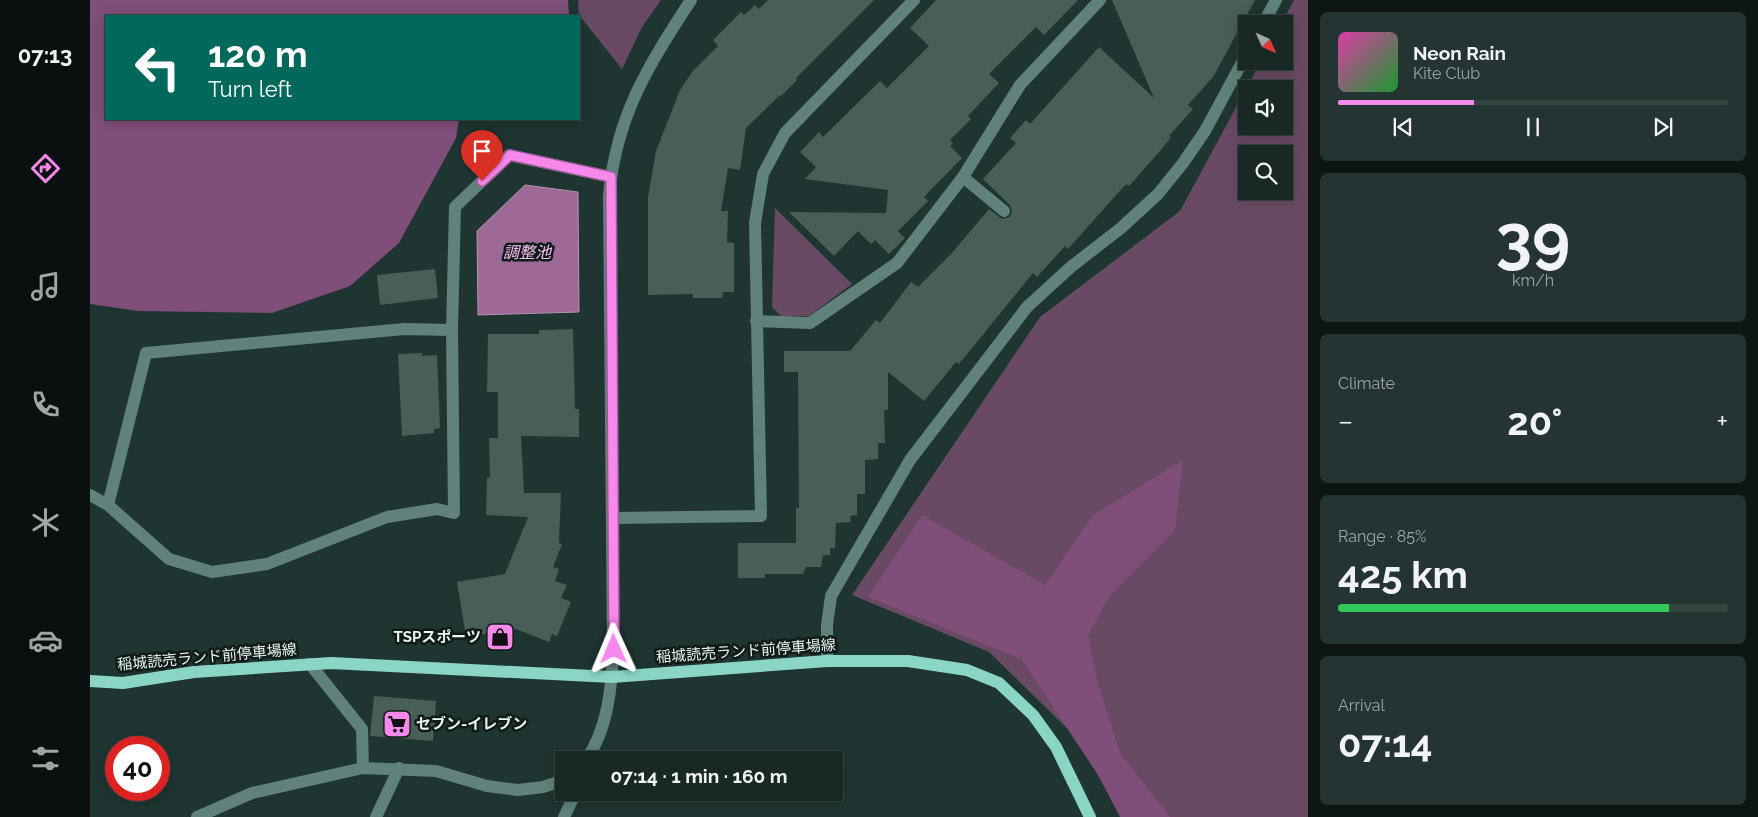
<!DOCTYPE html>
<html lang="en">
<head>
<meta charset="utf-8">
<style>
  body { margin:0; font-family:Raleway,"Noto Sans JP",sans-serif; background:#243432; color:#f1f3f6; height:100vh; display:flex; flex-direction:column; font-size:19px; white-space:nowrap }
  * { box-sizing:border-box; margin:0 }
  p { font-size:16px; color:#9ea6a7 }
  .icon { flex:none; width:28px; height:28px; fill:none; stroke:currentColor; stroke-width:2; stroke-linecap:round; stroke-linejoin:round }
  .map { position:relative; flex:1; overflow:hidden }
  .sheet { display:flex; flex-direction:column; gap:12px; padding:12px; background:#0d1614; width:450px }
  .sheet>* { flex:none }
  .top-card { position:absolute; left:15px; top:15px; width:475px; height:105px; border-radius:0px; box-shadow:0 2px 12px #0003,0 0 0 1px #364442; background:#00695c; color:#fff; overflow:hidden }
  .needle { width:32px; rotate:135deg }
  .tools { position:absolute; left:1148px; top:15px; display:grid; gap:10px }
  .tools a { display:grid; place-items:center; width:55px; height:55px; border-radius:0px; background:#172825; box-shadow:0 2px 12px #0003,0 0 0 1px #364442; font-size:25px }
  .speed { position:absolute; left:15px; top:736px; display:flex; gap:10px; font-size:25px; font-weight:700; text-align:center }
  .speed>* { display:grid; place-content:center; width:65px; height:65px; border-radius:50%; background:#172825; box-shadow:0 2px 12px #0003,0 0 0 1px #364442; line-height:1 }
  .speed .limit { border:8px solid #d22; background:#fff; color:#111 }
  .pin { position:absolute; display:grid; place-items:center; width:42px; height:42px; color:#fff; margin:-51px -21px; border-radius:50% 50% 50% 0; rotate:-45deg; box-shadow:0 0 5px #0007 }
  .pin .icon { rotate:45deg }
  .me { position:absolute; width:55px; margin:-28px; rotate:359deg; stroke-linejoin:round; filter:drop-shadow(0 0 4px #0008) }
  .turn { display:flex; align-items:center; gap:18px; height:105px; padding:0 20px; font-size:22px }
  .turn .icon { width:65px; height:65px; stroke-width:2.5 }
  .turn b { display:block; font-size:35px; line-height:42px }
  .big { font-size:38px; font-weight:700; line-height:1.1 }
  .sheet .widget { flex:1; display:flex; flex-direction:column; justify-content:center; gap:8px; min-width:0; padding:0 18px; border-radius:8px; background:#243432 }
  .sheet .dial { align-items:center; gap:0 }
  .dial b { font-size:65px; line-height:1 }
  .song { display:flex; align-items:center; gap:15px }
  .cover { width:60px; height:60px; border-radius:8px; background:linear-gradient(135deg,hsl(320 70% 55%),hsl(130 70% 35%)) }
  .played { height:5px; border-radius:2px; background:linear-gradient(90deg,#f788ec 35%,#364442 35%) }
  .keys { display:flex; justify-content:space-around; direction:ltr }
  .heat { display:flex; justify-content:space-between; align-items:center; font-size:28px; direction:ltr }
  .charge { height:8px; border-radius:4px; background:linear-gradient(90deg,#34c759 85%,#364442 0) }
  .trip { position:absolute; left:465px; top:751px; width:288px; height:50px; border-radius:0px; background:#172825; box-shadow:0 2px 12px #0003,0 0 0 1px #364442; font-weight:700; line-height:50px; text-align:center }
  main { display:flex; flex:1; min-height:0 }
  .tab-bar { display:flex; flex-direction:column; width:90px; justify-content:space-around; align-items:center; background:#09100f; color:#9ea6a7 }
  .tab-bar .icon { width:35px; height:35px }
  .tab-bar .selected { color:#f788ec }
  .tab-bar b { font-size:22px; color:#f1f3f6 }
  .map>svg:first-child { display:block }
  .green { fill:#684a64; fill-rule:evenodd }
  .forest { fill:#7f4e79 }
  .water { fill:#9d6996; stroke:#b493b2 }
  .building { fill:#475e59 }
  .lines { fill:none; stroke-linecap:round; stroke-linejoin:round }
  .minor { stroke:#60827b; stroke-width:12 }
  .major { stroke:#8bd5c6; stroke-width:12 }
  .route-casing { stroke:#a15899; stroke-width:12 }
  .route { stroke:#f788ec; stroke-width:9 }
  .labels { text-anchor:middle; stroke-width:5; stroke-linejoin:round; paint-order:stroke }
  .poi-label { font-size:15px; font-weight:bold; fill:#e9f6f3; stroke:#101a18; text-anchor:end }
  .street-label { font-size:15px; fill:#e9f6f3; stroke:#101a18 }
  .water-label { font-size:16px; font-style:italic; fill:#fcc0f4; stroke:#101a18 }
</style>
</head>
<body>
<main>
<nav class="tab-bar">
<b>07:13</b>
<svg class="icon selected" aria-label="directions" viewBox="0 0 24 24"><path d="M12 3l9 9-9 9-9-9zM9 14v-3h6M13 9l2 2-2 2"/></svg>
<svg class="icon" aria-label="music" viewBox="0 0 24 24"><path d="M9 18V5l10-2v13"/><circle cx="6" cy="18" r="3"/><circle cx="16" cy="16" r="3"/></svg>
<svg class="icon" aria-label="phone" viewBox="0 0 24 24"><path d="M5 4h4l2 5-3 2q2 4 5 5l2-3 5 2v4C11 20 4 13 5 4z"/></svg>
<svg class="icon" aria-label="climate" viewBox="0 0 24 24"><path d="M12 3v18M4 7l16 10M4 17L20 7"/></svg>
<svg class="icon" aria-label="car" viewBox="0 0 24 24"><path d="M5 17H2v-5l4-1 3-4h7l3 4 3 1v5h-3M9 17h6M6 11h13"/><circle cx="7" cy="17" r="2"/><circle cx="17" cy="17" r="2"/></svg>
<svg class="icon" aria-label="filters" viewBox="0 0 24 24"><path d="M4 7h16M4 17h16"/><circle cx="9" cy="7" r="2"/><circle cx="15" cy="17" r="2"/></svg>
</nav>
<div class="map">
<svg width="1218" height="817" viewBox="0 0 1218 817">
  <rect width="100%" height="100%" fill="#1f3531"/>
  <!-- green -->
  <g class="green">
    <path d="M488,0h83l-19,27 -20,42 -43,-54z"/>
    <path d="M1204,0h14v817h-180l-48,-76 -91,-89 -137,-57 188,-278 140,-106 81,-150h23v-37h-3zM1156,89h38v37h-38zM1156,154h38v37h-38z"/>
    <path d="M685,208l77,76 -43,32h-28l-9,-9z"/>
  </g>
  <!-- forest -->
  <g class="forest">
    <path d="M0,0h478l1,16h-463v103h353l-3,19 -57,105 -49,43 -78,27 -134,-2 -48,-7z"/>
    <path d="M1093,460l-8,70 -65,65 -22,40 9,45 23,73 50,64h-50l-22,-42 -77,-116 -153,-62 54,-82 123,70 48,-70z"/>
  </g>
  <!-- water -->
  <path class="water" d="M435,185l53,7 1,120 -101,3 -1,-84z"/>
  <!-- building -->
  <g class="building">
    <path d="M678,0h106l-78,78 1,2 -16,16 -1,-1 -34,33 -6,42 -12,-2 -7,43h7l-1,31 7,1v49h-11l-1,6h-29v-4l-45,1v-98l8,-46 24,-61 12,-18 26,-26 -5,-6 28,-28 3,3 11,-10 4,4z"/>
    <path d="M846,0h142l-34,35 -8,-8 -47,47 10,9 -31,33 3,3 -21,21 3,3 -3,3 12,12 -38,39 4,4 -30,30 7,7 -16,16 -14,-14 -4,4 -13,-13 -24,25 -45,-44 97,1 2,-23 -83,-11 11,-12 -16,-15 19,-20 4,5 57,-56 7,7 42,-42 -19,-18z"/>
    <path d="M1022,0h143l-42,77 -25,28 5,4 -24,27 2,1 -11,14 -31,35 -3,-2 -58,65 -3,-3 -28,31 -4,-4 -74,91 -3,-2 -32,39 -36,-29v38h-4l1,33h-7v16l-13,1v34h-8v21l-7,1 1,6 -15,1 -1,25h-5v7h-7l-2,12h-15l-3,7h-38v4h-27v-35h58v-35h3l-1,-136h-14v-21h66l26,-31 4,3 31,-41 7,5 33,-33 38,-45 13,10 8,-2 2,-5 -2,-7 -27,-26 33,-36 -6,-5 16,-18 4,4 69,-77 55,51z"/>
    <path d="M345,269l3,29 -58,7 -3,-30z"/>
    <path d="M483,329l2,80h4v28l-58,-1 3,57h37l-2,50 3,1 -9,23 6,2 -4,12 12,4 -6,13 10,4 -14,34 -5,-2 -3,8 -33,-13 -50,8 -9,-55 48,-8 23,-57 -42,-2 1,-38 3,1 -1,-40h9v-46h-11l1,-58h51v-4z"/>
    <path d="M332,353v3l15,-1 3,73 -6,1v4l-32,3 -4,-82z"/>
    <path d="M284,696l62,5 -3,40 -63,-5z"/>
  </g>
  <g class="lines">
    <!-- minor -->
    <g class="minor">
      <path d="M1173,24l13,-24"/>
      <path d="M873,177l41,34"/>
      <path d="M666,321l54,2 87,-60 66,-86 57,-92 80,-85"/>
      <path d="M0,495l18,10 61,54 43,13 55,-8 120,-47 50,-8 17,4 -2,-183 3,-123 54,-52 102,22"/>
      <path d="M18,505l38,-152 258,-24 48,1"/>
      <path d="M522,518l149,-2 -6,-293 8,-49 22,-41 129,-133"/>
      <path d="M737,661v-36l4,-29 79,-136 117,-153 45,-41 49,-38 37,-34 25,-31 22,-32 41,-76"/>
      <path d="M220,664l52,65 1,39"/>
      <path d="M496,760c22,-31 26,-74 27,-111l-4,-453c7,-80 39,-130 82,-196"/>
      <path d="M107,817l55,-24 111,-25 73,3 51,15 31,4 25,-3 21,-7"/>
      <path d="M286,817l23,-49"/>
      <path d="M474,817l12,-25"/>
    </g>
    <!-- major -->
    <path class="major" d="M0,681l33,2 71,-11 137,-9 281,14 215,-16h81l59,9 32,13 34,32 23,32 34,70"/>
  </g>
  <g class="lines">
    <defs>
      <path id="route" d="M392,181l28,-26 101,22 3,472"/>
    </defs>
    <!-- route casing -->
    <use href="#route" class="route-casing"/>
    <!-- route -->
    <use href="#route" class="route"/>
  </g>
  <!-- icons -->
  <defs>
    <symbol id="shop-square" viewBox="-11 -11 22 22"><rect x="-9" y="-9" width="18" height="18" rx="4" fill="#f788ec" stroke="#101a18"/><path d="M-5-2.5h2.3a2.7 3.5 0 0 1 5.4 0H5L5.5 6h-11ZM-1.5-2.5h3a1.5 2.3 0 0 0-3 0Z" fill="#111"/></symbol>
    <symbol id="supermarket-square" viewBox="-11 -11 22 22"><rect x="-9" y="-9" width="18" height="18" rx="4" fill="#f788ec" stroke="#101a18"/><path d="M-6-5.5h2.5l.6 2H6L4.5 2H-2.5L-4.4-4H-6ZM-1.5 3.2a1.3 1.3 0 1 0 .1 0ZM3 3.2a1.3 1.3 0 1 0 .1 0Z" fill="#111"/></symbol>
  </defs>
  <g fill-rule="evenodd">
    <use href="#shop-square" x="394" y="621" width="32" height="32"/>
    <use href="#supermarket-square" x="291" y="708" width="32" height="32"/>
  </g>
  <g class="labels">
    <!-- poi labels -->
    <g class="poi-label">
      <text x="391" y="642">TSPスポーツ</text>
      <text x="326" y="729" text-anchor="start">セブン-イレブン</text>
    </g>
    <!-- street labels -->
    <g class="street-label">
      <text transform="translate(656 651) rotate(-4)" y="5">稲城読売ランド前停車場線</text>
      <text transform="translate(117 657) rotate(-5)" y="5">稲城読売ランド前停車場線</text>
    </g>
    <!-- water labels -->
    <g class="water-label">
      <text x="437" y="258">調整池</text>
    </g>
  </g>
</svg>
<div class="tools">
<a><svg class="needle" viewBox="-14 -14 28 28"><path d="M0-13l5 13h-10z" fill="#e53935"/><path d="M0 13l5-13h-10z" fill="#9ea6a7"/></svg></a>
<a><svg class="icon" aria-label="sound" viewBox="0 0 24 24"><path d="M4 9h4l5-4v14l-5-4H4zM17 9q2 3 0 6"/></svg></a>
<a><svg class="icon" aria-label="search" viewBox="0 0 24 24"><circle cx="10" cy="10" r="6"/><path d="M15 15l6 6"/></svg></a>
</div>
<div class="speed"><div class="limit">40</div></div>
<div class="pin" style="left:392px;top:181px;background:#d93025"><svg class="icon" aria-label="arrive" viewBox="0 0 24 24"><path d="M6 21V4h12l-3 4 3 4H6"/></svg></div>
<svg class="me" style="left:524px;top:649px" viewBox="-20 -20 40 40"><path d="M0-17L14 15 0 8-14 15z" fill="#f788ec" stroke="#fff" stroke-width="4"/></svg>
<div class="trip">07:14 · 1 min · 160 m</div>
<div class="top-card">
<div class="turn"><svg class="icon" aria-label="left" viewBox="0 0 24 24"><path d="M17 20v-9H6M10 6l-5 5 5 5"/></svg><div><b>120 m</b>Turn left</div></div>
</div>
</div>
<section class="sheet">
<div class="widget">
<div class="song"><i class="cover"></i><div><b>Neon Rain</b><p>Kite Club</p></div></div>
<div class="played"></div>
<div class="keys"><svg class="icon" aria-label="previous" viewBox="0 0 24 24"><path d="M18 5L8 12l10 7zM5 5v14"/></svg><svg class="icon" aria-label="pause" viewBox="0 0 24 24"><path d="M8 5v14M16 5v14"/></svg><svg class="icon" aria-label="next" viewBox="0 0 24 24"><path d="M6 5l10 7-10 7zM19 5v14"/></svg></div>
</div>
<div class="widget dial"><b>39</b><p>km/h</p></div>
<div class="widget"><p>Climate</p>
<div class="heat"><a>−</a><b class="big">20°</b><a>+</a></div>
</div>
<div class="widget"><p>Range · 85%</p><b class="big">425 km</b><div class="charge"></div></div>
<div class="widget"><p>Arrival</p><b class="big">07:14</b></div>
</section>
</main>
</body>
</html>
